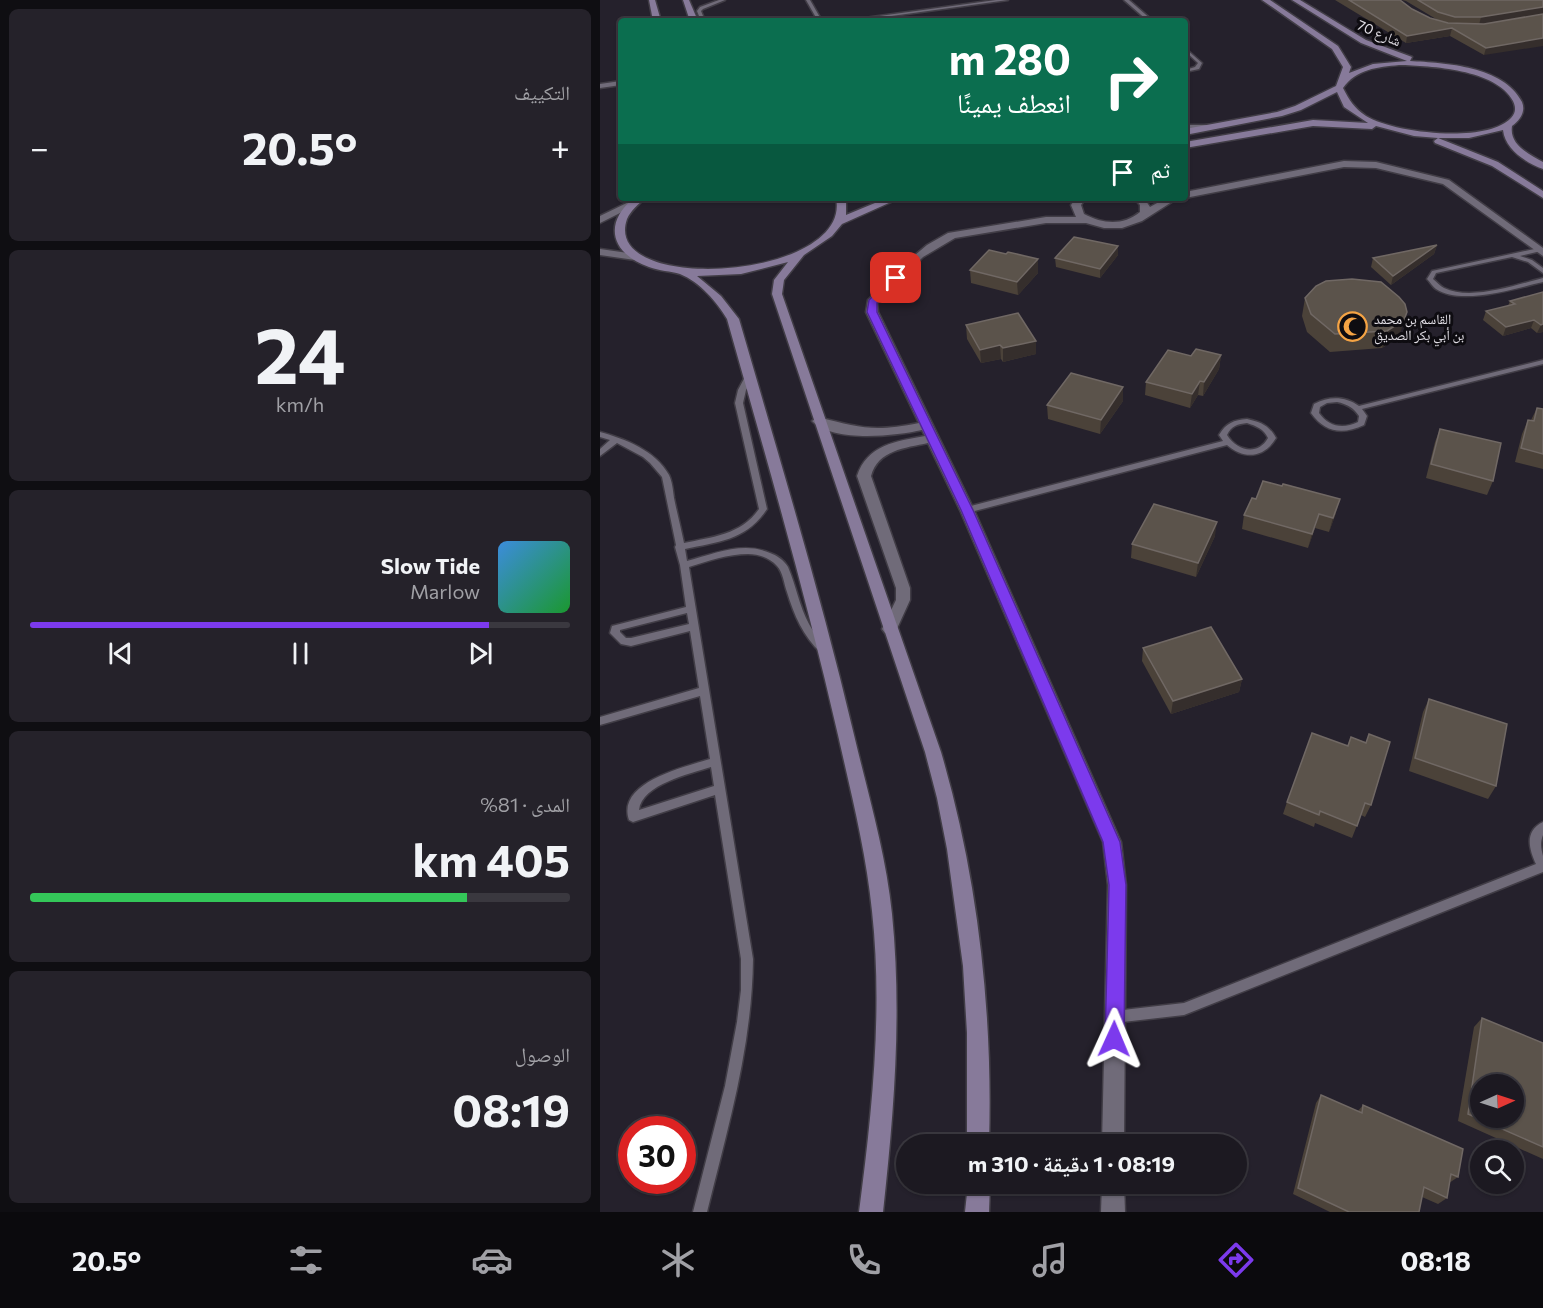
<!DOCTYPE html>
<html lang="ar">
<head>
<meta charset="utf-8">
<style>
  body { margin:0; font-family:Commissioner,"Noto Naskh Arabic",sans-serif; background:#25222a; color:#f1f3f6; direction:rtl; height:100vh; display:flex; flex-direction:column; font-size:22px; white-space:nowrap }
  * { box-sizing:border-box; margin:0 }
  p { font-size:20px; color:#a0a0a5 }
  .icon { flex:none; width:33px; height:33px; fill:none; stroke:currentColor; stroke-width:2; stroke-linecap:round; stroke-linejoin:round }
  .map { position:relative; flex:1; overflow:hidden; direction:ltr }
  .drawer { display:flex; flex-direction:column; gap:9px; padding:9px; background:#0f0e12; width:600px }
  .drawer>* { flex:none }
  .guide { position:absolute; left:18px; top:18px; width:570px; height:183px; border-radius:6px; box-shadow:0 2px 4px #0004,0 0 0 2px #3a383f; direction:rtl; background:#0b6e4f; color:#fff; overflow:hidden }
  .needle { width:39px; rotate:87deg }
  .buttons { position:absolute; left:870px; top:1074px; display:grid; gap:12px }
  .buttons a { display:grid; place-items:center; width:54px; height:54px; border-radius:50%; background:#1c1921; box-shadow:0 2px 4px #0004,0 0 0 2px #3a383f; font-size:30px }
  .speed { position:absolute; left:18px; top:1116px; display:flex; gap:12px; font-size:30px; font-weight:700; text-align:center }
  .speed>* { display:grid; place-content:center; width:78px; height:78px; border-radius:50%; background:#1c1921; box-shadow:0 2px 4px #0004,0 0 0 2px #3a383f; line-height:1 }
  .speed .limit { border:9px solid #d22; background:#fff; color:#111 }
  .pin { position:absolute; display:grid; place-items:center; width:51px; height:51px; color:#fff; margin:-26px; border-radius:12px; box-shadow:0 3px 9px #0006 }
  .me { position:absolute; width:66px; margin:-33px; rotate:1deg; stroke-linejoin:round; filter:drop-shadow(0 0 4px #0008) }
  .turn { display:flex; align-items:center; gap:21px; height:126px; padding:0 18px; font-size:27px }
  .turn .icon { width:78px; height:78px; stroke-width:2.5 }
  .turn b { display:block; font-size:42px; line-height:51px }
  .then { display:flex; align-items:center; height:57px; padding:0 18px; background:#0003; gap:12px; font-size:22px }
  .big { font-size:45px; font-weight:700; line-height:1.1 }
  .drawer .widget { flex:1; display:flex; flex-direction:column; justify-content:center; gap:9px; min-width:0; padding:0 21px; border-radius:9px; background:#25222a }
  .drawer .dial { align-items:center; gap:0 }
  .dial b { font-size:78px; line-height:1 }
  .song { display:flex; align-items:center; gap:18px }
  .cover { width:72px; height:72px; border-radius:9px; background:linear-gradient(135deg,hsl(210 70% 55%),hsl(130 70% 35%)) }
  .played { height:6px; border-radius:3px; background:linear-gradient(90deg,#7c3aed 85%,#3a383f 85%) }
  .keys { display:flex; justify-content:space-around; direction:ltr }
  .heat { display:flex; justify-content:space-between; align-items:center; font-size:33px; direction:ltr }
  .charge { height:9px; border-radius:4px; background:linear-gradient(90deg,#34c759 81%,#3a383f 0) }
  .trip { position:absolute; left:296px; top:1134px; width:351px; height:60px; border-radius:30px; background:#1c1921; box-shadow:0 2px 4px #0004,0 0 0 2px #3a383f; font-weight:700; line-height:60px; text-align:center; direction:rtl }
  .tabs { display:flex; height:96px; justify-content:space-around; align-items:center; background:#0b0a0d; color:#a0a0a5 }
  .tabs .icon { width:42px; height:42px }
  .tabs .current { color:#7c3aed }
  .tabs b { font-size:27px; color:#f1f3f6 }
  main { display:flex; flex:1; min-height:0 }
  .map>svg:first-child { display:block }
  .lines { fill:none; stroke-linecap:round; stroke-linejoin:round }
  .service-casing { stroke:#413d46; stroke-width:3 }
  .minor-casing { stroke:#413d46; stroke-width:3 }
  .tertiary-casing { stroke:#413d46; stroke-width:3 }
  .secondary-casing { stroke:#413d46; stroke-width:3 }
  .service { fill:#706b79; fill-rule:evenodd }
  .minor { fill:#706b79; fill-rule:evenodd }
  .tertiary { fill:#706b79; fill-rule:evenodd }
  .secondary { fill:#877a9a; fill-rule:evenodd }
  .wall { fill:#4b4239 }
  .shaded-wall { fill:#352e2c }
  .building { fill:#5b534b; stroke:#706864; stroke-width:1.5; fill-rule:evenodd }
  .route { fill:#7c3aed; stroke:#51269a; stroke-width:1.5 }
  .labels { text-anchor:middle; stroke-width:6; stroke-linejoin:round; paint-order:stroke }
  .far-street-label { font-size:14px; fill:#e1dee5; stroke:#0e0c11 }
  .far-poi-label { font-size:14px; fill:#e1dee5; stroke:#0e0c11; text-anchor:start }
</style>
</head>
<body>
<main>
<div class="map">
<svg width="943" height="1212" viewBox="0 0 943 1212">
  <rect width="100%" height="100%" fill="#25212c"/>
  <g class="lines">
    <defs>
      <g id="service">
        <path d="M119,0h6l-22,9 -2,2 4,10h-4l-4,-10 3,-4z"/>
        <path d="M206,0h4l12,21h-4z"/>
        <path d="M396,0h12l-153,21h-12z"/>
        <path d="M524,0h5l24,21h-5z"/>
        <path d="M585,48l17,15 -3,6 -14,3v-2l10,-3 3,-4 -13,-12z"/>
        <path d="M585,125h30l3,2 -3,2h-30z"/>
        <path d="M939,248l3,2 -1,1 -21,5 12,4 11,8v5l-15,-11 -16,-5 -76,16 -3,6c4,3 7,7 11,9 27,13 71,-3 99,-10v4c-27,6 -82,24 -107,7 -3,-2 -6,-7 -9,-10l5,-8z"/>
        <path d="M943,360v4l-181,45 5,7 -3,9c-21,10 -39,8 -53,-12l3,-9c15,-8 31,-8 45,2zM737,402c10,2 17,6 22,14l-1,6c-15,7 -29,5 -39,-9l1,-6 7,-4z"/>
        <path d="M146,375h3l4,2 -7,13 -3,13 24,106c-20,31 -48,33 -82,40l2,12c27,-7 56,-20 83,-8 6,2 14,7 18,14 8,18 11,39 21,57 5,10 13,17 20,26l-2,3h-6c-18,-17 -27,-38 -34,-61 -3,-8 -4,-20 -10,-26 -7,-8 -18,-12 -29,-12 -20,0 -40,7 -59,13l64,392c-1,88 -25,168 -46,253h-14l32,-126 12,-64 4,-32v-31l-26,-164 -82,27 -4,-2c-13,-38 56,-53 81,-61l-10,-63 -100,29v-8l99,-29 -9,-57 -59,15 -10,-2 -11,-11 2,-7 74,-19 -6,-42 -5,-18 1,-2 -14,-68 -12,-14 -7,-6 -26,-14 -17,13v-7l10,-9 -10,-3v-5c25,7 55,18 69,43 3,6 4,15 5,23 3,15 7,30 10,45 28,-6 57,-8 75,-34l-24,-106 3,-13zM87,613l2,11 -58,14h-5l-6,-6v-2zM111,767l3,19 -75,24c3,-26 51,-36 72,-43z"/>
        <path d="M647,419c13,3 22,6 29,19 -12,20 -32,22 -49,7l-260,68 -4,-3 4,-3 256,-66 -4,-6c7,-12 15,-15 28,-16zM647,423c9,3 17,6 21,15 -10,18 -31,13 -41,-3 4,-9 11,-11 20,-12z"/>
        <path d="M943,822v13c-3,8 -2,13 0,21 0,5 0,11 0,16l-359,143 -70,8 -4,-2 -2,-4 2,-4 4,-2 70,-8 352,-139c-7,-15 -12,-33 7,-42z"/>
      </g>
      <g id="minor">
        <path d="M21,81v4l-21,3v-4z"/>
        <path d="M744,161l32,1 73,18 94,68v8l-100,-72 -67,-16 -32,-1 -159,31v-6z"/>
        <path d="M476,198h10l-5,7 3,9c19,10 39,12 56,-2v-7l-6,-7h10l6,9 16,-9h12l-36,23 -20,7h-18l-18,-5h-40l-91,15 -32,19 -46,46 1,9 96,198 147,332 5,43 -2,259h-22l6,-259 -5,-43 -143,-332 -32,-67c-23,5 -50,7 -57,33l39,112v12l-15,33h-10l-3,-4 14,-29v-12l-39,-112c10,-31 39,-35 68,-40l-3,-6c-27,6 -89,13 -110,-9l6,-4c42,11 57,15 101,6l-53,-111 2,-12 27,-28 32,-27 21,-12 98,-16h30l-5,-12z"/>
        <path d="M502,1184h22l1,28h-24z"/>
      </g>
      <g id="tertiary">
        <path d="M35,199l5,3 -2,2 -38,19v-7z"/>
        <path d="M0,249l35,5 5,3 -5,3 -35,-5z"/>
      </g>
      <g id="secondary">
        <path d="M49,0h6l6,21h-8z"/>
        <path d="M83,0h6l9,21h-8z"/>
        <path d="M662,0h8l68,46 13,21 -2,6 24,-9 34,-3 -46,-18 -69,-43h8l66,40 46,17 -2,4c35,2 94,5 112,41 4,10 -2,18 -10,24 -3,19 17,28 31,36v7c-17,-6 -38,-20 -40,-39l-34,8h-31l60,24 45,29v7l-51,-32 -57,-23 -1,-2 4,-3 -24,-2 -38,-10 -4,3 -59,-3 -128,22v-6l128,-22 55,3 -24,-16 -7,-15 -36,18 -19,6 -97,19v-6l92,-17 18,-6 41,-20 7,-19 -11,-18zM799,65c32,1 97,4 114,36 3,6 3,12 -2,17 -24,26 -118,15 -145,-2 -12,-8 -17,-16 -23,-28 13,-19 35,-21 56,-23z"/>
        <path d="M34,198h11c-7,7 -14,12 -18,21 -27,77 226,61 209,-21h10v17l41,-17h13l-58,26 -10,12 -28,19 -20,25 -2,14 159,458c37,126 52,261 48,392h-22v-111l-4,-67 -16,-117 -10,-51 -12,-46 -153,-458 2,-14 14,-18 -47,12 -44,2 24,20 18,23c40,138 82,276 115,416 14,59 32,119 38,179 10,100 2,199 -9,298h-24c13,-99 24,-201 13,-301 -6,-60 -21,-118 -34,-176 -32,-140 -72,-278 -111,-416 -10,-17 -27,-37 -47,-45 -9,-3 -21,-3 -31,-7 -37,-13 -47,-43 -15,-69z"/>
        <path d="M368,1184h22l-1,28h-24z"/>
      </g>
    </defs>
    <!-- service casing -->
    <use href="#service" class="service-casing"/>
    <!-- minor casing -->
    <use href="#minor" class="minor-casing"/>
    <!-- tertiary casing -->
    <use href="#tertiary" class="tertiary-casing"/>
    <!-- secondary casing -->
    <use href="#secondary" class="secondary-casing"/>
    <!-- service -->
    <use href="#service" class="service"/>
    <!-- minor -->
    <use href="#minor" class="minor"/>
    <!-- tertiary -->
    <use href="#tertiary" class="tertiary"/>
    <!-- secondary -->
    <use href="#secondary" class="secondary"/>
  </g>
  <!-- wall -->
  <g class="wall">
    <path d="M735,0h65l12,9 18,9 6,1 -30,-18 -4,-1h141v14l-60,10 60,-10 -59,41 -34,-19 -44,7z"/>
    <path d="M837,245l-3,9 -43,31 -20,-18 2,-9z"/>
    <path d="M518,246v9l-18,23 -44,-11 -1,-9z"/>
    <path d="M370,270l68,3 -20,22 -47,-12z"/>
    <path d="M716,286l83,51 -17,11 -52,4 -23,-20 -5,-16 3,-18z"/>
    <path d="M943,292v40l-6,1 -6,-5 -28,8 -20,-16 3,-9 22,-5 2,-5z"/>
    <path d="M366,325l70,16v13l-33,8 -2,-3 -20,4 -14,-24z"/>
    <path d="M621,355l-2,14 -16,27 -5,-1 -8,13 -45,-13 1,-13 45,-26z"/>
    <path d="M523,387v14l-23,33 -52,-15 -1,-14z"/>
    <path d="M937,408l6,1v60l-28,-7 7,-28 6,-14h3z"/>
    <path d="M840,429l53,52 -6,14 -61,-17 9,-36z"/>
    <path d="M736,513l-7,19 -14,-4 -7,20 -66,-19 2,-14z"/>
    <path d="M615,536l-19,41 -65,-19 1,-14z"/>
    <path d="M543,648l99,31 -3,13 -68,22 -29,-53z"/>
    <path d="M829,699l67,87 -8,13 -79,-28 14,-59z"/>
    <path d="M769,734l2,71 -6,12 -4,-2 -9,23 -37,-15 -1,4 -31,-13 4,-12 60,-56 4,-9 15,5z"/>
    <path d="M882,1018l61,25v116l-85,-38 16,-94z"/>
    <path d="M721,1095l37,16 5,-6 95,72 -9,6 -2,15 -9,6 -16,-7 -3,15h-89l-37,-18 23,-91z"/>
  </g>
  <!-- shaded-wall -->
  <g class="shaded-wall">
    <path d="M943,7v7l-64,11 2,-8z"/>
    <path d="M852,28l-2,8 -44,7 1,-7z"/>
    <path d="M943,38v8l-59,9 2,-7z"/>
    <path d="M837,245l-3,9 -43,31 2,-9z"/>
    <path d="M518,246v9l-18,23v-9z"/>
    <path d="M438,259v14l-20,22 -1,-13z"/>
    <path d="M807,312l-8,25 -17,11 5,-17z"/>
    <path d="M934,320l-3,8 -28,8 3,-9z"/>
    <path d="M943,324v8l-6,1 4,-8z"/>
    <path d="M436,341v13l-33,8v-14z"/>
    <path d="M400,345l1,14 -20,4 -1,-13z"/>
    <path d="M621,355l-2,14 -16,27 1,-14z"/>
    <path d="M600,381l-2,14 -8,13 2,-14z"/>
    <path d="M523,387v14l-23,33 1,-14z"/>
    <path d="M740,499l-4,14 -7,19 4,-14z"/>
    <path d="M719,514l-4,14 -7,20 4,-14z"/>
    <path d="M617,522l-2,14 -19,41 2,-14z"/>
    <path d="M642,679l-3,13 -68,22 2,-13z"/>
  </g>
  <!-- building -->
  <g class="building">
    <path d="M749,0h51l12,9 18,9 18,5 36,1 59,-10v24l-57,10 -34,-20 -45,8z"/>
    <path d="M818,0h125v7l-62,10h-26l-17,-5z"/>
    <path d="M474,237l44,9 -18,23 -45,-11z"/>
    <path d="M837,245l-44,31 -20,-18z"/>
    <path d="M389,250l17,4 2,-2 30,7 -21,23 -47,-12z"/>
    <path d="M752,279l29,3 18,15 6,7 2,8 -3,8 -17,11 -52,3 -24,-20 -6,-16 11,-12 10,-5z"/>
    <path d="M943,292v32l-2,1 -7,-5 -28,7 -20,-16 29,-7 -5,-3z"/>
    <path d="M418,313l18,28 -33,7 -3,-3 -20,5 -14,-25z"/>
    <path d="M596,349l25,6 -17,27 -4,-1 -8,13 -46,-12 22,-32 23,6z"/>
    <path d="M471,373l52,14 -22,33 -54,-15z"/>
    <path d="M937,408l6,1v45l-22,-6 7,-28 6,1z"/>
    <path d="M840,429l61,14 -8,38 -62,-17z"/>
    <path d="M663,481l19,5 1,-2 57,15 -7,19 -14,-4 -7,20 -68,-19 8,-17 4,1z"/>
    <path d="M554,504l63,18 -19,41 -66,-19z"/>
    <path d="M611,627l31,52 -69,22 -30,-53z"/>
    <path d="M829,699l78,25 -11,62 -81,-28z"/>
    <path d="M712,733l36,13 3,-9 15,6 3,-9 21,8 -19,63 -6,-2 -8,23 -37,-15 -1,4 -32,-13z"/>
    <path d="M882,1018l61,25v104l-75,-33zM880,1084h34v34h-34z"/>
    <path d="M721,1095l41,18 1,-8 100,44 -5,28 -7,-3 -4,24 -23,-11 -5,25h-70l-51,-24z"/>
  </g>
  <!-- route -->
  <path class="route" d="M293,276l8,2 -24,25v9l96,198 147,332 6,43 -2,154 -3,6 -7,3 -6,-3 -3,-6 4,-154 -6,-43 -142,-332 -94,-198 2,-12z"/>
  <!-- icons -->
  <defs>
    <symbol id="mosque-ring" viewBox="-11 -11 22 22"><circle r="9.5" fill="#0e0c11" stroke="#f4a344" stroke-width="1.5"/><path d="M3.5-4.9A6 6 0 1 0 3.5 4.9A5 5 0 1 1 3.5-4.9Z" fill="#f4a344"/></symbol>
  </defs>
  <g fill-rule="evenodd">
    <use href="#mosque-ring" x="736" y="310" width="33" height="33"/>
  </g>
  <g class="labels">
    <!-- far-street labels -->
    <g class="far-street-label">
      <text transform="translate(779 33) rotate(23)" y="5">شارع 70</text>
    </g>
    <!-- far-poi labels -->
    <g class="far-poi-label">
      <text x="774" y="324">القاسم بن محمد<tspan x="774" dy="16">بن أبي بكر الصديق</tspan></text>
    </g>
  </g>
</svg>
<div class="buttons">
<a><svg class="needle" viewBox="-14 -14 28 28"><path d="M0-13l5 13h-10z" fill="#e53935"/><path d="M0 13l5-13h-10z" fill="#a0a0a5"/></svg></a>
<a><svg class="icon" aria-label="search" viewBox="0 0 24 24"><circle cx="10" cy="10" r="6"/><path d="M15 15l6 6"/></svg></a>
</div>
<div class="speed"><div class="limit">30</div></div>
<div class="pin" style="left:296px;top:278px;background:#d93025"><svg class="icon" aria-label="arrive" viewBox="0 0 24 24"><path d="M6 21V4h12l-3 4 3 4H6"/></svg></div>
<svg class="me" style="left:514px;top:1039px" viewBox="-20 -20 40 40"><path d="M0-17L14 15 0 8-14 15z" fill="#7c3aed" stroke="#fff" stroke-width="4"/></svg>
<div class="trip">08:19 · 1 دقيقة · 310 m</div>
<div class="guide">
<div class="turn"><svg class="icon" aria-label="right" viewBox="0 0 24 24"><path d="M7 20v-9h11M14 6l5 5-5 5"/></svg><div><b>280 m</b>انعطف يمينًا</div></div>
<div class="then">ثم<svg class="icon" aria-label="arrive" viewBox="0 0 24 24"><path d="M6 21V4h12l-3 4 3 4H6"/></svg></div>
</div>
</div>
<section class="drawer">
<div class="widget"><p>التكييف</p>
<div class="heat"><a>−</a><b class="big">20.5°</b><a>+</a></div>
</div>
<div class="widget dial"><b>24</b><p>km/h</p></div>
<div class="widget">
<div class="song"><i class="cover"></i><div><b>Slow Tide</b><p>Marlow</p></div></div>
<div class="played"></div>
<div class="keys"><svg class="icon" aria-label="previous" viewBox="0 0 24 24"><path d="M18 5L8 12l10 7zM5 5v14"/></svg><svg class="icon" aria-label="pause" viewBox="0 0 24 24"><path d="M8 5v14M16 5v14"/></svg><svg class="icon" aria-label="next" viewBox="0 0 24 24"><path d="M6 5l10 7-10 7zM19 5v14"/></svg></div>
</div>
<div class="widget"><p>المدى · 81%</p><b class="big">405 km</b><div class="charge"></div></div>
<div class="widget"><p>الوصول</p><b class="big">08:19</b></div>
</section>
</main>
<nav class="tabs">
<b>08:18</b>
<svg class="icon current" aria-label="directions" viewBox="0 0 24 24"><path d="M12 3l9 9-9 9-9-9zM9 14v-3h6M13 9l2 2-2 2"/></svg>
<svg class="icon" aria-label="music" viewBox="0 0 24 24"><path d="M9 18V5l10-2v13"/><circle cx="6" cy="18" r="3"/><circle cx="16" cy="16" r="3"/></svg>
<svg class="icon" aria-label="phone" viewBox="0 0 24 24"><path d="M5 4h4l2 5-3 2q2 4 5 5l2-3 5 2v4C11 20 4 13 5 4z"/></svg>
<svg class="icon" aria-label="climate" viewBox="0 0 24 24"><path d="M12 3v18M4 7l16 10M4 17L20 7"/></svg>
<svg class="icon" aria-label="car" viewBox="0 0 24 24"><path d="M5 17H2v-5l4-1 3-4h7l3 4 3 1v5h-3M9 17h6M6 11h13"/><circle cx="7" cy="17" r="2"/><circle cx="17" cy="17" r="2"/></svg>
<svg class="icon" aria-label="filters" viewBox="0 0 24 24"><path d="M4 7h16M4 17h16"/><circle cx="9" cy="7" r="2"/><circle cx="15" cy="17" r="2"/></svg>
<b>20.5°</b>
</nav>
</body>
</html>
